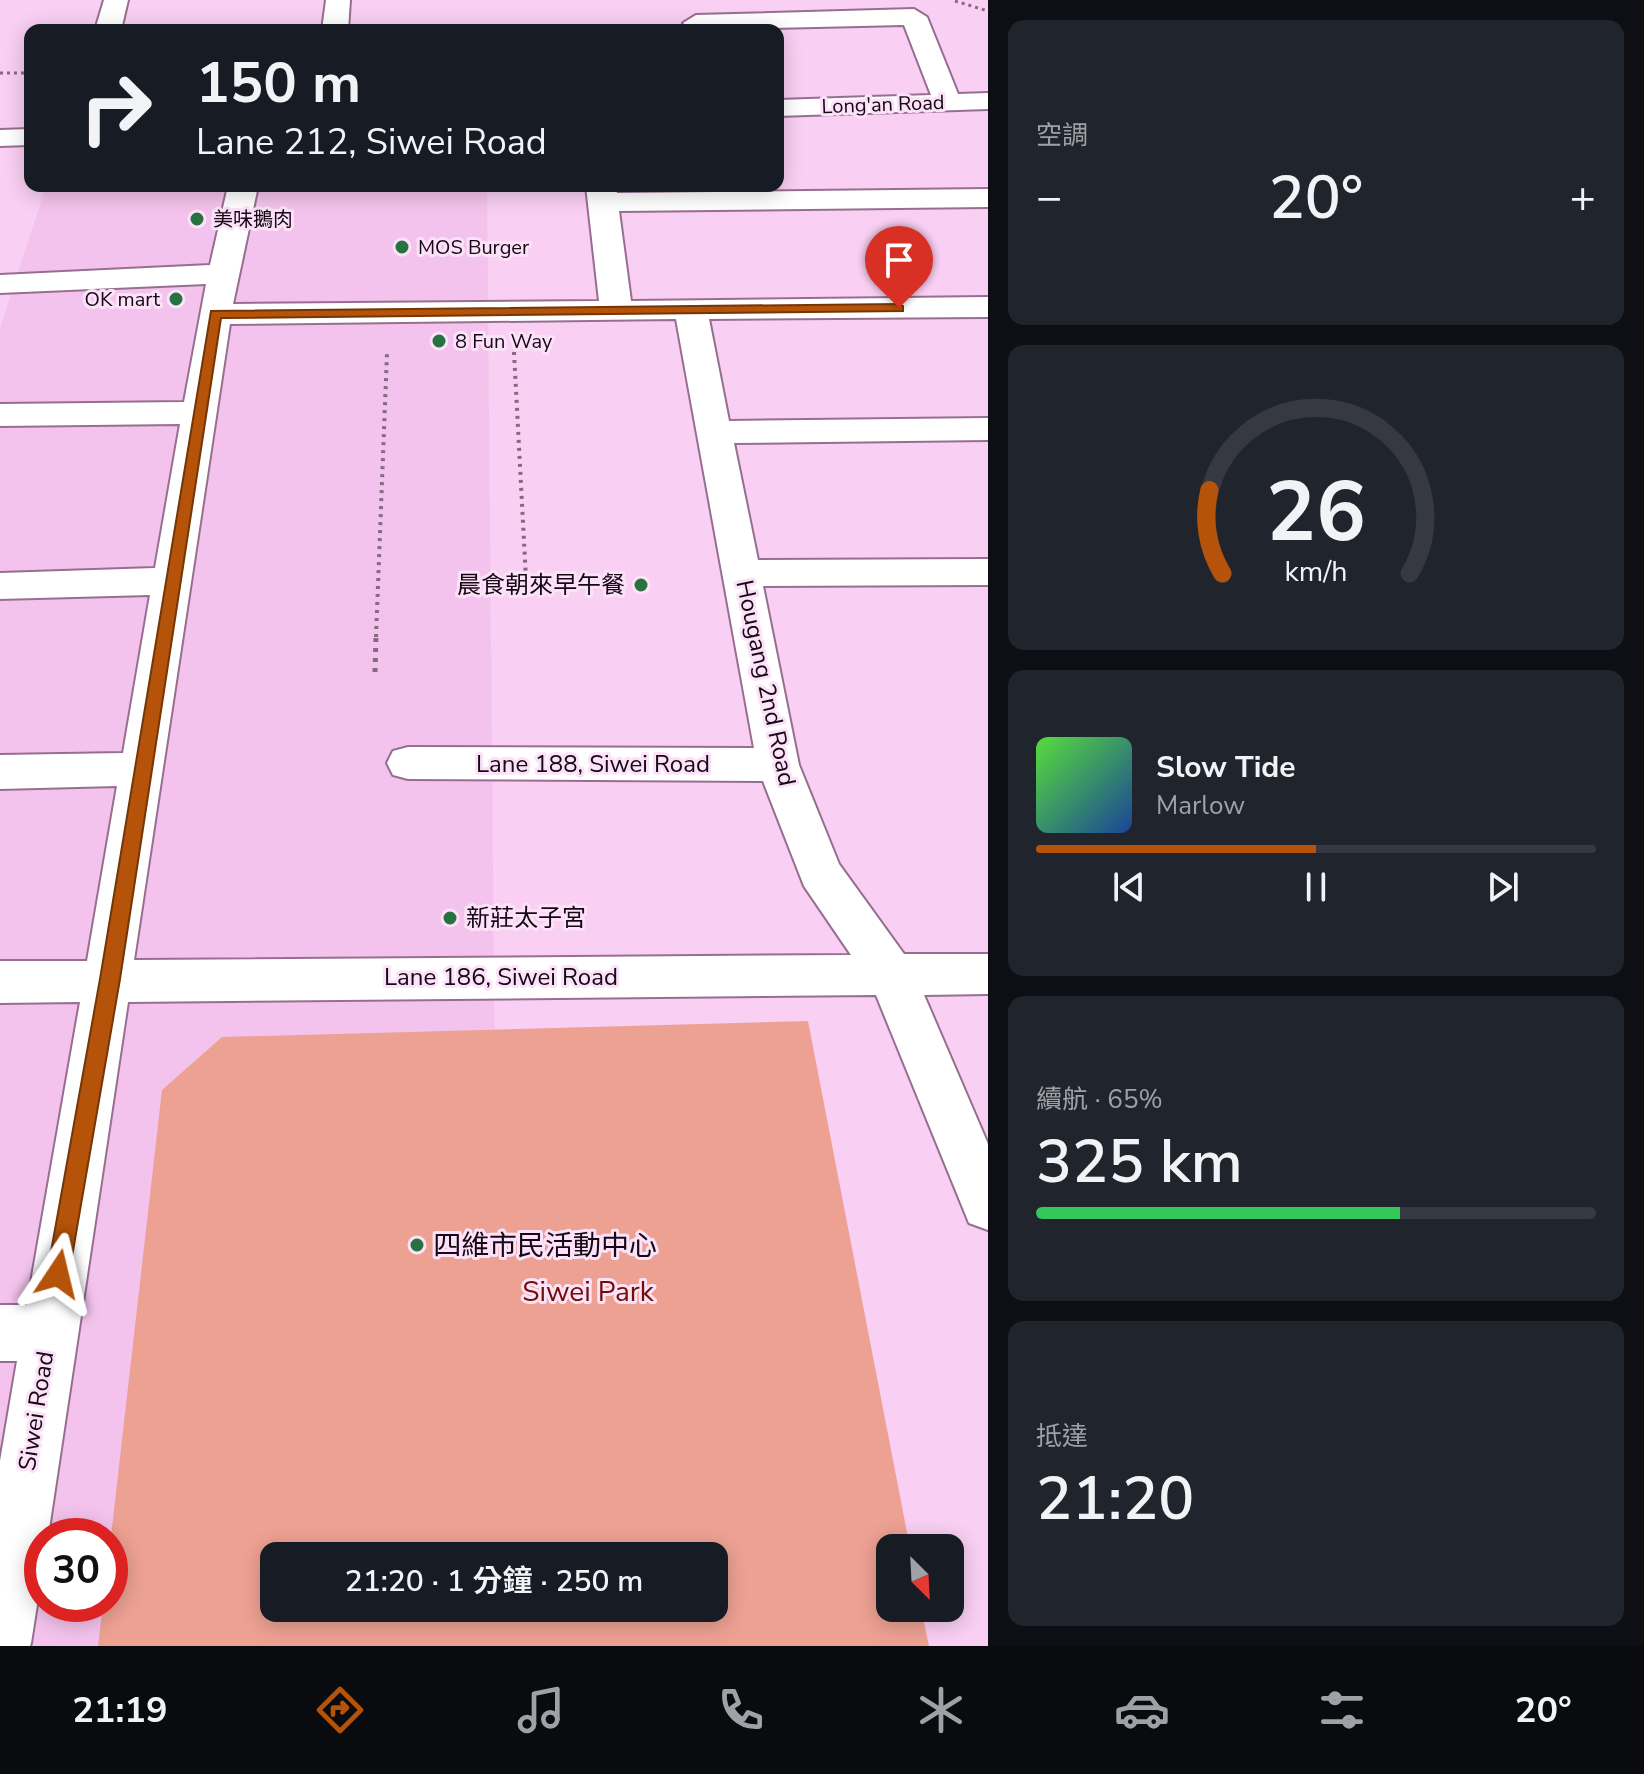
<!DOCTYPE html>
<html lang="zh-TW">
<head>
<meta charset="utf-8">
<style>
  body { margin:0; font-family:"Nunito Sans","Noto Sans TC",sans-serif; background:#20242c; color:#f1f3f6; height:100vh; display:flex; flex-direction:column; font-size:30px; white-space:nowrap }
  * { box-sizing:border-box; margin:0 }
  p { font-size:26px; color:#9ea1a6 }
  .icon { flex:none; width:44px; height:44px; fill:none; stroke:currentColor; stroke-width:2; stroke-linecap:round; stroke-linejoin:round }
  .map { position:relative; flex:1; overflow:hidden }
  .sheet { display:flex; flex-direction:column; gap:20px; padding:20px; background:#0d0f14; width:656px }
  .sheet>* { flex:none }
  .hud { position:absolute; left:24px; top:24px; width:760px; height:168px; border-radius:16px; box-shadow:0 4px 20px #0003; background:#171b24; color:#f1f3f6; overflow:hidden }
  .needle { width:52px; rotate:156deg }
  .fabs { position:absolute; left:876px; top:1534px; display:grid; gap:16px }
  .fabs a { display:grid; place-items:center; width:88px; height:88px; border-radius:16px; background:#171b24; box-shadow:0 4px 20px #0003; font-size:40px }
  .speed { position:absolute; left:24px; top:1518px; display:flex; gap:16px; font-size:40px; font-weight:700; text-align:center }
  .speed>* { display:grid; place-content:center; width:104px; height:104px; border-radius:50%; background:#171b24; box-shadow:0 4px 20px #0003; line-height:1 }
  .speed .limit { border:12px solid #d22; background:#fff; color:#111 }
  .pin { position:absolute; display:grid; place-items:center; width:68px; height:68px; color:#fff; margin:-82px -34px; border-radius:50% 50% 50% 0; rotate:-45deg; box-shadow:0 0 8px #0007 }
  .pin .icon { rotate:45deg }
  .me { position:absolute; width:88px; margin:-44px; rotate:10deg; stroke-linejoin:round; filter:drop-shadow(0 0 6px #0008) }
  .turn { display:flex; align-items:center; gap:28px; height:168px; padding:0 40px; font-size:36px }
  .turn .icon { width:104px; height:104px; stroke-width:2.5 }
  .turn b { display:block; font-size:56px; line-height:68px }
  .big { font-size:60px; font-weight:600; line-height:1.1 }
  .sheet .widget { flex:1; display:flex; flex-direction:column; justify-content:center; gap:12px; min-width:0; padding:0 28px; border-radius:16px; background:#20242c }
  .sheet .dial { align-items:center; gap:0 }
  .dial svg { height:208px; overflow:visible; fill:none; stroke:#363941; stroke-width:7; stroke-linecap:round; text-anchor:middle }
  .dial text { fill:#f1f3f6; stroke:none }
  .song { display:flex; align-items:center; gap:24px }
  .cover { width:96px; height:96px; border-radius:12px; background:linear-gradient(135deg,hsl(110 70% 55%),hsl(220 70% 35%)) }
  .played { height:8px; border-radius:4px; background:linear-gradient(90deg,#b45309 50%,#363941 50%) }
  .keys { display:flex; justify-content:space-around; direction:ltr }
  .heat { display:flex; justify-content:space-between; align-items:center; font-size:44px; direction:ltr }
  .charge { height:12px; border-radius:6px; background:linear-gradient(90deg,#34c759 65%,#363941 0) }
  .trip { position:absolute; left:260px; top:1542px; width:468px; height:80px; border-radius:16px; background:#171b24; box-shadow:0 4px 20px #0003; font-weight:600; line-height:80px; text-align:center }
  .menu { display:flex; height:128px; justify-content:space-around; align-items:center; background:#090b0e; color:#9ea1a6 }
  .menu .icon { width:56px; height:56px }
  .menu .active { color:#b45309 }
  .menu b { font-size:36px; color:#f1f3f6 }
  main { display:flex; flex:1; min-height:0 }
  .map>svg:first-child { display:block }
  .built { fill:#f4c3ed; fill-rule:evenodd }
  .green { fill:#eda193; fill-rule:evenodd }
  .lines { fill:none; stroke-linecap:round; stroke-linejoin:round }
  .minor-casing { stroke:#966f90; stroke-width:4 }
  .path-far2 { stroke:#866a82; stroke-width:3; stroke-dasharray:3 4; stroke-linecap:butt }
  .path-far1 { stroke:#866a82; stroke-width:4; stroke-dasharray:3 5; stroke-linecap:butt }
  .path { stroke:#866a82; stroke-width:5; stroke-dasharray:4 6; stroke-linecap:butt }
  .minor { fill:#fff; fill-rule:evenodd }
  .route { fill:#b45309; stroke:#753606; stroke-width:2 }
  .poi-dot { fill:#277240; stroke:#fce2f8; stroke-width:3 }
  .labels { text-anchor:middle; stroke-width:6; stroke-linejoin:round; paint-order:stroke }
  .far-street-label { font-size:20px; fill:#160814; stroke:#fce2f8 }
  .far-poi-label { font-size:20px; fill:#160814; stroke:#fce2f8; text-anchor:start }
  .poi-label { font-size:24px; fill:#160814; stroke:#fce2f8; text-anchor:end }
  .street-label { font-size:24px; fill:#160814; stroke:#fce2f8 }
  .near-poi-label { font-size:28px; fill:#160814; stroke:#fce2f8; text-anchor:start }
  .near-park-label { font-size:28px; fill:#720e02; stroke:#fce2f8 }
</style>
</head>
<body>
<main>
<div class="map">
<svg width="988" height="1646" viewBox="0 0 988 1646">
  <rect width="100%" height="100%" fill="#f9cff3"/>
  <!-- built -->
  <path class="built" d="M46,186h441l12,1370h-225v52l225,38h-499v-1318zM42,1536h68v68h-68z"/>
  <!-- green -->
  <path class="green" d="M808,1021l102,527h-20v60h31l8,38h-831l5,-42h7v-59l52,-455 60,-53zM274,1556h440v52h-440z"/>
  <g class="lines">
    <defs>
      <g id="minor">
        <path d="M104,0h24l-7,30h-26z"/>
        <path d="M326,0h24l-2,30h-26z"/>
        <path d="M914,9l13,8 31,77 30,-1v16l-210,7v-16l153,-5 -27,-70 -211,5 -10,-7 13,-8z"/>
        <path d="M30,129v16l-30,1v-16z"/>
        <path d="M228,186h30l-25,118 366,-3 -13,-115h30l1,7 371,-4v18l-369,4 12,90 357,-4v20l-279,2 20,102 259,-3v22l-254,3 24,117 230,-1v26l-225,1 36,179 40,99 65,90h84v40l-64,1 64,149v86l-19,-7 -93,-228 -748,7 -80,534h-6v37l-11,70 -1,3h-30v-185l17,-100h-17v-56h27l53,-303 -80,1v-42h87l30,-175 -117,3v-34l123,-2 27,-158 -150,4v-26l155,-5 25,-144 -180,2v-22l184,-2 22,-118 -206,9v-18l210,-10zM676,319l78,429 -346,-1 -15,4 -6,12 6,12 15,4 355,2 41,105 47,69 -717,5 96,-636z"/>
      </g>
    </defs>
    <!-- minor casing -->
    <use href="#minor" class="minor-casing"/>
    <!-- path-far2 -->
    <g class="path-far2">
      <path d="M955,1l33,10"/>
      <path d="M0,73h30"/>
    </g>
    <!-- path-far1 -->
    <g class="path-far1">
      <path d="M514,352l13,246"/>
      <path d="M376,637l11,-284"/>
    </g>
    <!-- path -->
    <path class="path" d="M375,672l1,-37"/>
    <!-- minor -->
    <use href="#minor" class="minor"/>
  </g>
  <!-- route -->
  <path class="route" d="M899,304l4,2v5l-682,7 -101,661 -51,295 -3,7 -8,4 -8,-4 -3,-7 53,-295 111,-668z"/>
  <!-- markers -->
  <g class="poi-dot">
    <circle cx="197" cy="219" r="8"/>
    <circle cx="402" cy="247" r="8"/>
    <circle cx="176" cy="299" r="8"/>
    <circle cx="439" cy="341" r="8"/>
    <circle cx="641" cy="585" r="8"/>
    <circle cx="450" cy="918" r="8"/>
    <circle cx="417" cy="1245" r="8"/>
  </g>
  <g class="labels">
    <!-- far-street labels -->
    <g class="far-street-label">
      <text transform="translate(883 104) rotate(-2)" y="7">Long'an Road</text>
    </g>
    <!-- far-poi labels -->
    <g class="far-poi-label">
      <text x="213" y="226">美味鵝肉</text>
      <text x="418" y="254">MOS Burger</text>
      <text x="160" y="306" text-anchor="end">OK mart</text>
      <text x="455" y="348">8 Fun Way</text>
    </g>
    <!-- poi labels -->
    <g class="poi-label">
      <text x="625" y="593">晨食朝來早午餐</text>
      <text x="466" y="926" text-anchor="start">新莊太子宮</text>
    </g>
    <!-- street labels -->
    <g class="street-label">
      <text transform="translate(766 683) rotate(78)" y="8">Hougang 2nd Road</text>
      <text x="593" y="772">Lane 188, Siwei Road</text>
      <text x="501" y="985">Lane 186, Siwei Road</text>
      <text transform="translate(36 1411) rotate(-81)" y="8">Siwei Road</text>
    </g>
    <!-- near-poi labels -->
    <g class="near-poi-label">
      <text x="433" y="1255">四維市民活動中心</text>
    </g>
    <!-- near-park labels -->
    <g class="near-park-label">
      <text x="588" y="1301">Siwei Park</text>
    </g>
  </g>
</svg>
<div class="fabs">
<a><svg class="needle" viewBox="-14 -14 28 28"><path d="M0-13l5 13h-10z" fill="#e53935"/><path d="M0 13l5-13h-10z" fill="#9ea1a6"/></svg></a>
</div>
<div class="speed"><div class="limit">30</div></div>
<div class="pin" style="left:899px;top:308px;background:#d93025"><svg class="icon" aria-label="arrive" viewBox="0 0 24 24"><path d="M6 21V4h12l-3 4 3 4H6"/></svg></div>
<svg class="me" style="left:58px;top:1274px" viewBox="-20 -20 40 40"><path d="M0-17L14 15 0 8-14 15z" fill="#b45309" stroke="#fff" stroke-width="4"/></svg>
<div class="trip">21:20 · 1 分鐘 · 250 m</div>
<div class="hud">
<div class="turn"><svg class="icon" aria-label="right" viewBox="0 0 24 24"><path d="M7 20v-9h11M14 6l5 5-5 5"/></svg><div><b>150 m</b>Lane 212, Siwei Road</div></div>
</div>
</div>
<section class="sheet">
<div class="widget"><p>空調</p>
<div class="heat"><a>−</a><b class="big">20°</b><a>+</a></div>
</div>
<div class="widget dial"><svg viewBox="0 0 100 80">
<path d="M14 69A42 42 0 1 1 86 69"/>
<path d="M14 69A42 42 0 0 1 9 37" stroke="#b45309"/>
<text x="50" y="56" font-size="32" font-weight="700">26</text>
<text x="50" y="72" font-size="11">km/h</text>
</svg></div>
<div class="widget">
<div class="song"><i class="cover"></i><div><b>Slow Tide</b><p>Marlow</p></div></div>
<div class="played"></div>
<div class="keys"><svg class="icon" aria-label="previous" viewBox="0 0 24 24"><path d="M18 5L8 12l10 7zM5 5v14"/></svg><svg class="icon" aria-label="pause" viewBox="0 0 24 24"><path d="M8 5v14M16 5v14"/></svg><svg class="icon" aria-label="next" viewBox="0 0 24 24"><path d="M6 5l10 7-10 7zM19 5v14"/></svg></div>
</div>
<div class="widget"><p>續航 · 65%</p><b class="big">325 km</b><div class="charge"></div></div>
<div class="widget"><p>抵達</p><b class="big">21:20</b></div>
</section>
</main>
<nav class="menu">
<b>21:19</b>
<svg class="icon active" aria-label="directions" viewBox="0 0 24 24"><path d="M12 3l9 9-9 9-9-9zM9 14v-3h6M13 9l2 2-2 2"/></svg>
<svg class="icon" aria-label="music" viewBox="0 0 24 24"><path d="M9 18V5l10-2v13"/><circle cx="6" cy="18" r="3"/><circle cx="16" cy="16" r="3"/></svg>
<svg class="icon" aria-label="phone" viewBox="0 0 24 24"><path d="M5 4h4l2 5-3 2q2 4 5 5l2-3 5 2v4C11 20 4 13 5 4z"/></svg>
<svg class="icon" aria-label="climate" viewBox="0 0 24 24"><path d="M12 3v18M4 7l16 10M4 17L20 7"/></svg>
<svg class="icon" aria-label="car" viewBox="0 0 24 24"><path d="M5 17H2v-5l4-1 3-4h7l3 4 3 1v5h-3M9 17h6M6 11h13"/><circle cx="7" cy="17" r="2"/><circle cx="17" cy="17" r="2"/></svg>
<svg class="icon" aria-label="filters" viewBox="0 0 24 24"><path d="M4 7h16M4 17h16"/><circle cx="9" cy="7" r="2"/><circle cx="15" cy="17" r="2"/></svg>
<b>20°</b>
</nav>
</body>
</html>
